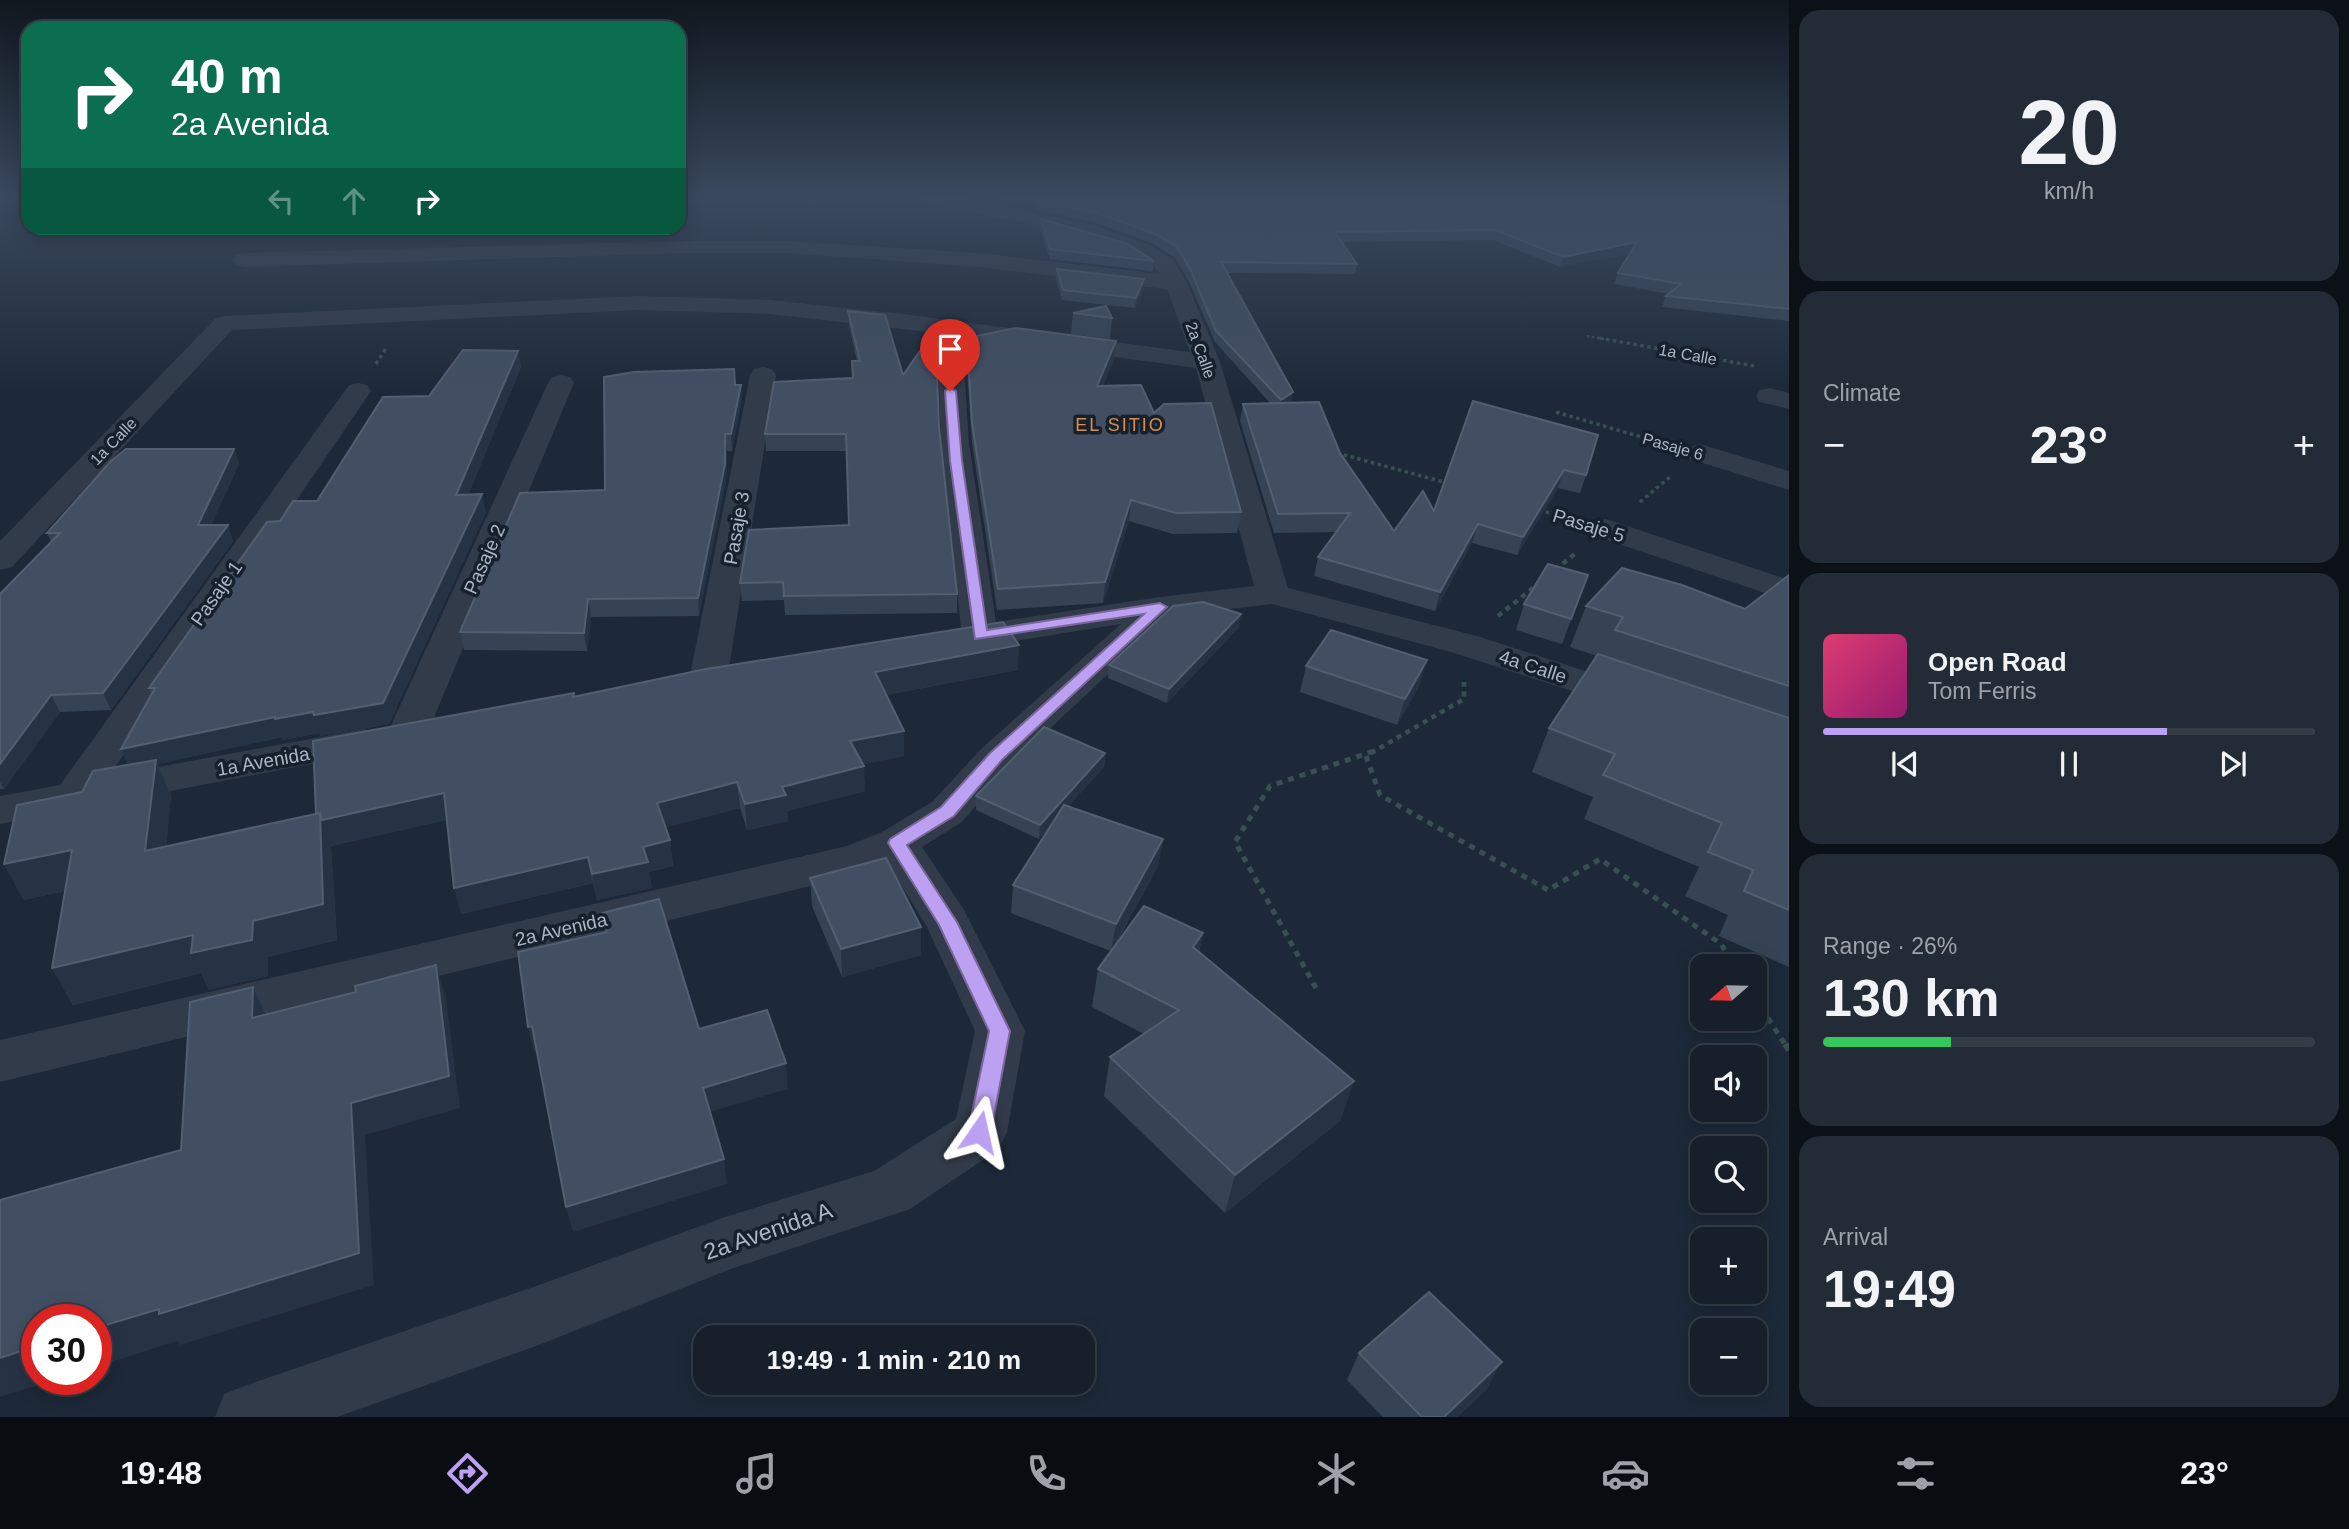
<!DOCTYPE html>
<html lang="en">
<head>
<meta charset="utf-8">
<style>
  body { margin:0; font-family:Arial,sans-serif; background:#232c36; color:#f1f3f6; height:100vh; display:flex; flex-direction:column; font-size:26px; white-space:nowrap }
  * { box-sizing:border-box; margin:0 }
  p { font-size:23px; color:#9ea2a8 }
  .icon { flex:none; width:38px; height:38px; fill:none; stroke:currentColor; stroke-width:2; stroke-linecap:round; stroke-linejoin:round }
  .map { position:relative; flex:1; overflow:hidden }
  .panel { display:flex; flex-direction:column; gap:10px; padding:10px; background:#0c1117; width:560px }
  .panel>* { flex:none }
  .banner { position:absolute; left:21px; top:21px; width:665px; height:214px; border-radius:21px; box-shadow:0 4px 18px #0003,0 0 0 2px #353d47; background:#0b6e4f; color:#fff; overflow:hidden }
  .needle { width:46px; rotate:250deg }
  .fabs { position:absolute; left:1690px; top:954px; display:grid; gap:14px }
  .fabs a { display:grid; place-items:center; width:77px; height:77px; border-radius:14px; background:#161f2a; box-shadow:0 4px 18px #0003,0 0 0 2px #353d47; font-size:35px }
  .speed { position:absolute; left:21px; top:1304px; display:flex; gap:14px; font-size:35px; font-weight:700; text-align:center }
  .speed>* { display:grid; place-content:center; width:91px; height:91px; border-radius:50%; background:#161f2a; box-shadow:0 4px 18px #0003,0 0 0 2px #353d47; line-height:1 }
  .speed .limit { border:10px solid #d22; background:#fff; color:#111 }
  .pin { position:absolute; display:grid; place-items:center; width:60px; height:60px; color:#fff; margin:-72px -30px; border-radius:50% 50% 50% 0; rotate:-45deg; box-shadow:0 0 7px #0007 }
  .pin .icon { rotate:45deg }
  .me { position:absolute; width:77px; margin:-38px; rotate:11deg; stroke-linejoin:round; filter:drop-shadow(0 0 5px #0008) }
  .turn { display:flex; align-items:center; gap:24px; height:147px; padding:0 35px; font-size:32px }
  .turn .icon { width:91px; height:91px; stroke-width:2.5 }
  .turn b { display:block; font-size:49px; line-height:60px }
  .lanes { display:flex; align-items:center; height:66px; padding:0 35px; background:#0003; justify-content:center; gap:35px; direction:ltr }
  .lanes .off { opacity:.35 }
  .big { font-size:52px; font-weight:700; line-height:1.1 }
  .panel .tile { flex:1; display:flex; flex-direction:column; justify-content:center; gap:10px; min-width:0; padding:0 24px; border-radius:21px; background:#232c36 }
  .panel .dial { align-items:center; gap:0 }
  .dial b { font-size:91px; line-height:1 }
  .song { display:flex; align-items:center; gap:21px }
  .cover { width:84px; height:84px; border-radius:10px; background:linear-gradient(135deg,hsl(340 70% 55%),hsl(320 70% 35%)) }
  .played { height:7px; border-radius:4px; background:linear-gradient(90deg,#bca0f2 70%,#353d47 70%) }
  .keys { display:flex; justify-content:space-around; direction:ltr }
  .heat { display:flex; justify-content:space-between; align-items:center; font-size:38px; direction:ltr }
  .charge { height:10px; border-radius:5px; background:linear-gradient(90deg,#34c759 26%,#353d47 0) }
  .trip { position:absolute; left:693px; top:1325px; width:402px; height:70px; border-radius:21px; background:#161f2a; box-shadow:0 4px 18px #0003,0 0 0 2px #353d47; font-weight:700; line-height:70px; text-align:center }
  .dock { display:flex; height:112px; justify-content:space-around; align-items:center; background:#090c11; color:#9ea2a8 }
  .dock .icon { width:49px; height:49px }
  .dock .current { color:#bca0f2 }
  .dock b { font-size:32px; color:#f1f3f6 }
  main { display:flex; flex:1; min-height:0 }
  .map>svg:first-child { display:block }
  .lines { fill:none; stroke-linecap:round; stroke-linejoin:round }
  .path-far4 { stroke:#385052; stroke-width:2.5; stroke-dasharray:2.5 2.5; stroke-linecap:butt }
  .path-far3 { stroke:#385052; stroke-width:3.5; stroke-dasharray:3.5 3.5; stroke-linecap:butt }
  .path-far2 { stroke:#385052; stroke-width:4.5; stroke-dasharray:5 5; stroke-linecap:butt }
  .path-far1 { stroke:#385052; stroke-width:5; stroke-dasharray:6 6; stroke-linecap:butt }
  .path { stroke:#385052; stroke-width:6; stroke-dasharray:8 8; stroke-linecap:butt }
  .minor { fill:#313b49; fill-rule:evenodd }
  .wall { fill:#354355 }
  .shaded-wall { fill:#263345 }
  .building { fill:#424f62; stroke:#525f71; stroke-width:2 }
  .route { fill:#bca0f2; stroke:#7a689d; stroke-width:2 }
  .labels { text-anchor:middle; stroke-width:7; stroke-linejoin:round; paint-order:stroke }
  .far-street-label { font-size:16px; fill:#abb5c6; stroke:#17202d }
  .far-neighbourhood-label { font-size:18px; letter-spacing:2px; fill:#dd8e4f; stroke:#17202d }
  .street-label { font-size:19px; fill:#abb5c6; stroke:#17202d }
  .near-street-label { font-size:23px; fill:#abb5c6; stroke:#17202d }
</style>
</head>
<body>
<main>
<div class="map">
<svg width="1789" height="1417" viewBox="0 0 1789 1417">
  <rect width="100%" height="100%" fill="#1d2938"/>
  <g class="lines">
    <!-- path-far4 -->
    <g class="path-far4">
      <path d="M811,196v20"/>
      <path d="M1587,336l22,4"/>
    </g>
    <!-- path-far3 -->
    <g class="path-far3">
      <path d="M1599,338l155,28"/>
      <path d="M376,364l10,-16"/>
      <path d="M1556,412l106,31"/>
      <path d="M1337,453l110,30"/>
      <path d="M1640,502l31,-26"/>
      <path d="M1539,510l29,8"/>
    </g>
    <!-- path-far2 -->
    <g class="path-far2">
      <path d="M1555,570l21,-17"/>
      <path d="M1498,616l40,-32"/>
      <path d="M1371,753l93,-54v-17"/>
    </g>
    <!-- path-far1 -->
    <g class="path-far1">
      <path d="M1366,756l14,39 168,95 52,-31 121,85 14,22"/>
      <path d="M1316,988l-81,-146 35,-56 104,-35"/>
      <path d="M1755,998l31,48"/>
    </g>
    <!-- path -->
    <path class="path" d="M1785,1044l4,6"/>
    <!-- minor -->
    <g class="minor">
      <path d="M921,196h29l143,29 59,21 21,13 14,24 33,79 68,226 189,48 164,53 6,8 -6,8 -13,4 -177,-57 -179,-48 -102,12 -160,150 -48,56 -40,25 42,63 61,121 -18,101 -8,17 -89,60 -182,61 -189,75 -202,72h-122l9,-23 23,-9 292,-100 186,-68 149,-46 82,-52 19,-88 -48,-104 -39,-63 -32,11 -856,207v-42l847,-194 35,-14 50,-30 50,-54 139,-124 -163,26 -13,-3 -5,-8 5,-8 16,-3 -20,-185 -4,-110 -167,-19 -132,-4 -406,20 -220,237 -12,3v-29l216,-223 9,-2 413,-20 132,4 133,14 287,38 -23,-63 -190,-22 -189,-14h-103l-441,14 -8,-2 -3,-5 3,-5 8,-2 441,-12h103l189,12 183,21c-20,-35 -148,-53 -188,-61 -15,-3 -42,-5 -51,-17zM962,336l234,32 58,218 -94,11 -164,25 -27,-179z"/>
      <path d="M1691,196h47l51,7v12l-88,-13z"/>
      <path d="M763,367l9,2 4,6 -49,305 -6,8 -13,3 -13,-3 -6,-8 61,-305 4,-6z"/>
      <path d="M561,375l9,2 4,6 -147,351 -6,9 -14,3 -14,-3 -6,-9 161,-351 4,-6z"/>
      <path d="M358,383l9,2 4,6 -262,385 255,-47 14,4 6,9 -6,9 -378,73v-28l60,-11 289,-400z"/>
      <path d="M1770,388l19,5v16l-29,-7 -4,-6 4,-6z"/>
      <path d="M1700,444l89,27v19l-99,-31 -5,-6 5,-6z"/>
      <path d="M1606,519l183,61v21l-194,-65 -5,-7 5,-7z"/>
    </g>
  </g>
  <!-- wall -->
  <g class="wall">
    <path d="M961,196h748l80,11v114l-127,-14 4,-11 3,-2 -55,-10 4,-11 12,-20 -70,14 -67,-27 -151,2 15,22 -2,10 -128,-1 64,130 49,50 54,78 40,-20 39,-110 113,74 -6,18 -22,-5 -41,67 -45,-12 -37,68 -121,-35 4,-19 18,-25 -62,1 -34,-112 3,-17 27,-1 -55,-61 -26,-60 -14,-24 -22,-14 -59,-22 -59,-12 -1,-11 -59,-1z"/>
    <path d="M1753,196h36v5z"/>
    <path d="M1041,219l113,42 -1,10 -103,-12 -10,-30z"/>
    <path d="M1057,269l87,10 -1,10 -8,19 -73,-8 -6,-21z"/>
    <path d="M848,311l55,64 36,52 18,167v19l-172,2 -1,-15 -42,1 -2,-18 109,-58 -2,-74h-81l-1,-17 87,-56v-17h5l-8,-35z"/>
    <path d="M1073,313l39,5 -2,21 -39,-5z"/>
    <path d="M967,338l149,3 -2,18 -11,27 51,27 87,99 -4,21 -64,1 -44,-13 -26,82 -106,7 -25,-167 -6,-87z"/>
    <path d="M518,351l3,16 -53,128 18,17 -97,212 -68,12 -2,-3 -36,7 -1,-3 -125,27 14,31 -5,52 150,-33 258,-121v3l444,-26 -132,25 18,36v25l-41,8 2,27 -78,20 1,10 -41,9 -7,-22 -75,19 5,13 3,26 -24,6 3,16 -55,12 -4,-17 -132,31 -15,-94 -115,26 6,94 -69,17v19l-59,14 -8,-17 -128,32 -21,-37 13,-77 -41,9 -20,-36 78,-72 46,-27 -7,-16 31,-55 -3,-6 131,-167 37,-20 112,-105z"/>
    <path d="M736,385l6,15 -10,51h-5l-1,30 -27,135 -108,1 -4,34 -123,-1 -4,-18 145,-142z"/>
    <path d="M234,449l5,15 -28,61 22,16 -122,169 -51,2 -56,77h-4v-195l51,-52 -4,-9z"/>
    <path d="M1588,575l-26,69 -46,-14 8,-26z"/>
    <path d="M1789,575v392l-70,-31 9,-21 -43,-19 14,-29 -115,-48 9,-22 -61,-25 17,-44 48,-72 -27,-9 16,-41 159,3z"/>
    <path d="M1239,627l-72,76 -59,-25 1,-13z"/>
    <path d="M1306,666l113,20 -22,39 -97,-33z"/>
    <path d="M1105,753l-1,14 -36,39 95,33 -5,27 -45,83 90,-16 -4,19 142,168 -116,93 -121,-117 6,-39 34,-23 -52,-27 6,-38 13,-18 -100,-38 2,-28 38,-59 -12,13 -63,-29v-14z"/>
    <path d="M810,878l111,77 -79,22 -30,-71z"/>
    <path d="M1359,1353l128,36 -30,28h-74l-36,-37z"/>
  </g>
  <!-- shaded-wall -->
  <g class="shaded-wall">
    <path d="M1637,242l-3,10 -74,15 3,-10z"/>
    <path d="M1144,279l-1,10 -8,19 1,-10z"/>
    <path d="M1116,341l-2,18 -19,46 2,-19z"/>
    <path d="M518,351l3,16 -60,146 -5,-18z"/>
    <path d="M741,385l1,15 -10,51 -1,-17z"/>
    <path d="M1293,392l-2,12 -12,9 2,-13z"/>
    <path d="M725,434l2,17 -1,30 -27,135 -1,-18z"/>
    <path d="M234,449l5,15 -35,77 -6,-16z"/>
    <path d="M1564,470l-6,18 -41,67 6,-18z"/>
    <path d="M482,494l4,18 -97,212 -68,12 -2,-3 -36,7 -1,-3 -125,27 14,31 -8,92 -18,-36 -15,-81 -9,-21z"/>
    <path d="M1131,500l-2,21 -26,82 2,-21z"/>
    <path d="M1478,524l-6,19 -37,68 5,-19z"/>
    <path d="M228,525l5,16 -122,169 -8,-17z"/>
    <path d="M588,599l3,18 -4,34 -3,-18z"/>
    <path d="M1241,614l-2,13 -72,76 2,-14z"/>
    <path d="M1019,645l-1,25 -143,27v-25z"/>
    <path d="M1427,660l-8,26 -22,39 8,-26z"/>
    <path d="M51,695l9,17 -56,77 -4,-7v-18z"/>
    <path d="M904,731v25l-53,11 -1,-26z"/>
    <path d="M1105,753l-1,14 -65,72 1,-14z"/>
    <path d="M864,766l1,25 -78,20 1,10 -41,9 -2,-26 37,-17z"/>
    <path d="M737,782l3,26 -80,21 -3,-26z"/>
    <path d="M444,793l7,26 -120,27 6,94 -69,17v19l-59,14 -8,-17 -128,32 -21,-37 201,-47 67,-108z"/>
    <path d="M1163,839l-5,27 -47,85 5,-27z"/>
    <path d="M670,840l3,26 -24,6 3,16 -55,12 -5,-26 51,-27z"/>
    <path d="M72,850l19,35 -67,15 -20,-36z"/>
    <path d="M588,857l5,26 -132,31 -7,-26z"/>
    <path d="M921,927v28l-79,22 -1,-28z"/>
    <path d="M1203,933l-8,38 -2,-24z"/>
    <path d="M436,965l10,33 14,110 -95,27 9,150 -194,60 -3,-4 -81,26v-39l255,-225z"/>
    <path d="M253,987l15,33 -16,-2z"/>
    <path d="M532,1026l7,25 -5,1 -6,-25z"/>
    <path d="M786,1063l2,26 -82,24 -3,-25z"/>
    <path d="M1354,1081l-13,39 -116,93 10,-38z"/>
    <path d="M724,1159l3,25 -154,48 -7,-25z"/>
    <path d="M37,1346v33h20l-57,18v-39z"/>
    <path d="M1502,1362l-15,27 -30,28h-13z"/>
  </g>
  <!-- building -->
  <g class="building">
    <path d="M1035,196h674l80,11v102l-123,-13 15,-12 -63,-11 19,-31 -74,15 -67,-27 -161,2 22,32 -136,-2 72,130 -12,8 -65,-69 -25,-60 -14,-24 -22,-13 -61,-22 -59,-11z"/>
    <path d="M1041,219l87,25 26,17 -104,-12z"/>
    <path d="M1057,269l87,10 -8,19 -73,-8z"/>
    <path d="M1106,306l6,12 -39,-5z"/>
    <path d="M848,311l37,4 18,60 17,-24 16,-4 3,80 18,167 -173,2 -1,-14 -43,1 9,-53 100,-5 -3,-91h-81l9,-52 79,-4 -1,-17h8z"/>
    <path d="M1015,328l101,13 -19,45 44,-1 13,28 10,-9 47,-1 30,109 -65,1 -45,-13 -26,82 -107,7 -26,-166 -5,-85z"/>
    <path d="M463,350l55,1 -62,144 26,-1 -99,209 -69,12 -1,-3 -38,7v-2l-154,32 34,-61h-6l118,-166 13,-1 13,-20h24l66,-104 46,-1z"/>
    <path d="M734,369l1,16h6l-10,49h-6v30l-27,134 -110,1 -4,34 -124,-1 60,-139 85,-3 -1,-113 30,-5z"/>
    <path d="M1473,401l125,34 -12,40 -22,-5 -41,67 -45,-13 -38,68 -122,-35 32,-44 -72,1 -35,-110 76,-2 21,51 54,78 29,-40 11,20z"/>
    <path d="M126,449h108l-36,76h30l-125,168 -52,2 -51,69v-170l60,-61h-13l64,-72z"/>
    <path d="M1548,564l40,11 -17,44 -47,-15z"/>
    <path d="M1622,568l60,17 63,24 44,-34v111l-174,-56 8,-13 -37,-11z"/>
    <path d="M1203,602l38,12 -72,75 -60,-24 64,-59z"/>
    <path d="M1003,622l16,23 -144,27 29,59 -54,10 14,25 -82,21 4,8 -41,9 -8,-22 -80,21 13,37 -27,7 5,15 -56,12 -4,-17 -134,31 -10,-95 -122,27 -2,-7 -4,1 -3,-73 261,-48 -1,4 133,-28z"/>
    <path d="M1331,630l96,30 -22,39 -99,-33z"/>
    <path d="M1598,654l191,64v192l-45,-19 9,-21 -45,-18 14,-29 -119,-48 12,-21 -66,-26z"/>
    <path d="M1044,727l61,26 -65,72 -64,-29z"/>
    <path d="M156,760l-11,91 175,-38 3,91 -70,17 -1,19 -61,13 2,-18 -141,33 20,-118 -68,14 13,-59 65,-13 11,-21z"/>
    <path d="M1064,805l99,34 -47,85 -103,-39z"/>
    <path d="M886,858l35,69 -80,22 -31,-71z"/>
    <path d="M659,899l40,130 68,-19 19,53 -83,25 21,71 -158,48 -34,-181 -4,1 -10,-75 89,-20 -5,-19z"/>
    <path d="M1144,906l59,27 -10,14 161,134 -119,94 -125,-118 69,-47 -81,-41z"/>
    <path d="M436,965l13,111 -98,27 8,150 -200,61v-5l-63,19v-8h-59v26l-37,12v-158l181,-50 9,-148 63,-15 -1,31 104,-26 -1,-6z"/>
    <path d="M1429,1292l73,70 -58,55h-22l-63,-64z"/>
  </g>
  <!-- sky -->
  <linearGradient id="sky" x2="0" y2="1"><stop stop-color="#10171f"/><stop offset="0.5" stop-color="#3a495e"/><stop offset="1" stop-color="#3a495e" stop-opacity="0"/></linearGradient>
  <rect width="1789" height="394" fill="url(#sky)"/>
  <!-- route -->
  <path class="route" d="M950,388l6,3 6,70 25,169 173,-27 7,4 -165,153 -48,56 -47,29 50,77 53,109 -19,101 -4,7 -8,3 -7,-3 -4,-7 21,-101 -50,-106 -51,-82 2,-4 51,-32 49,-54 154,-139 -169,25 -25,-178 -5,-70z"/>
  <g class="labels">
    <!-- far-street labels -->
    <g class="far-street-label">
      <text transform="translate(1201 350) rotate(70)" y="6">2a Calle</text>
      <text transform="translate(1688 354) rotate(10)" y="6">1a Calle</text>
      <text transform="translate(113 441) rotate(-46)" y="6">1a Calle</text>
      <text transform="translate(1673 446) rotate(16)" y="6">Pasaje 6</text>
    </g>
    <!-- far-neighbourhood labels -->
    <g class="far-neighbourhood-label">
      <text x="1120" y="431">EL SITIO</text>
    </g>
    <!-- street labels -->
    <g class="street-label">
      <text transform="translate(1589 525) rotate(17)" y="7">Pasaje 5</text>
      <text transform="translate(736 528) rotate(-80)" y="7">Pasaje 3</text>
      <text transform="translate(484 559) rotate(-66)" y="7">Pasaje 2</text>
      <text transform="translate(216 593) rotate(-55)" y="7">Pasaje 1</text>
      <text transform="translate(1533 666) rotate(18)" y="7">4a Calle</text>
      <text transform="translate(263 761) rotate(-10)" y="7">1a Avenida</text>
      <text transform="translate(561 929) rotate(-13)" y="7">2a Avenida</text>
    </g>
    <!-- near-street labels -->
    <g class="near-street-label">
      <text transform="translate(768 1231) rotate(-19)" y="8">2a Avenida A</text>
    </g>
  </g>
</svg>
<div class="fabs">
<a><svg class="needle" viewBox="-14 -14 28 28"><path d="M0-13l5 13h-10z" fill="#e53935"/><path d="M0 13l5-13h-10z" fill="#9ea2a8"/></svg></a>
<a><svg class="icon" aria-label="sound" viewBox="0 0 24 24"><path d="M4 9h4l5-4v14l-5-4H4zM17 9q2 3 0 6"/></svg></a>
<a><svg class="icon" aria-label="search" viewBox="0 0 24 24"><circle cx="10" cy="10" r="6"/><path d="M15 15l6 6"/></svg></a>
<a>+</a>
<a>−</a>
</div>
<div class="speed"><div class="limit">30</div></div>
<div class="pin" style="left:950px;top:391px;background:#d93025"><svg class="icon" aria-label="arrive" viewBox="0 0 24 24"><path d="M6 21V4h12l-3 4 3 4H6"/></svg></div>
<svg class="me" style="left:979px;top:1132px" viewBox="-20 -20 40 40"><path d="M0-17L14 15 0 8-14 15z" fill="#bca0f2" stroke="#fff" stroke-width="4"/></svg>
<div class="trip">19:49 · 1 min · 210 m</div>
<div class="banner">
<div class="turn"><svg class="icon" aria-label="right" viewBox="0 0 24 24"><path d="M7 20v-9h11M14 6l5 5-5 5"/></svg><div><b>40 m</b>2a Avenida</div></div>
<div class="lanes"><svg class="icon off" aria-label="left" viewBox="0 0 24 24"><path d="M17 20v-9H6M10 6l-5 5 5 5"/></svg><svg class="icon off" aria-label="ahead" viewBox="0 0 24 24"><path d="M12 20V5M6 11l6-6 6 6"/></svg><svg class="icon" aria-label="right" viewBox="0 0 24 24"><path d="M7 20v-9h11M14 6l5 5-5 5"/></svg></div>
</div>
</div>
<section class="panel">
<div class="tile dial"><b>20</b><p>km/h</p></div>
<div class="tile"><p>Climate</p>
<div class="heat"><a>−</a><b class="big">23°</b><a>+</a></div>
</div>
<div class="tile">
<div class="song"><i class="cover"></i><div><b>Open Road</b><p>Tom Ferris</p></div></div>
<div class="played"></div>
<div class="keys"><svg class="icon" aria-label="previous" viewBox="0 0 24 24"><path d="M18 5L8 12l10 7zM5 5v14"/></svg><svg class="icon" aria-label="pause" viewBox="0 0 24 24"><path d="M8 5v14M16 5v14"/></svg><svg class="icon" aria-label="next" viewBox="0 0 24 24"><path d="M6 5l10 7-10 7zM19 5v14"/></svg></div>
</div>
<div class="tile"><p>Range · 26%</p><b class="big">130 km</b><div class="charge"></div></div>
<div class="tile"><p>Arrival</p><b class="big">19:49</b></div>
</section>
</main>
<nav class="dock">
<b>19:48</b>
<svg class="icon current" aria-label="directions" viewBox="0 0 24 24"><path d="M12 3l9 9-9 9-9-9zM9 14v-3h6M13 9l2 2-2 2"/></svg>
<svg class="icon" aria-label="music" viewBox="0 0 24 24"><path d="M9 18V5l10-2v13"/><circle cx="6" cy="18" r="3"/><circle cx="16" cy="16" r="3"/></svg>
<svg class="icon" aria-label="phone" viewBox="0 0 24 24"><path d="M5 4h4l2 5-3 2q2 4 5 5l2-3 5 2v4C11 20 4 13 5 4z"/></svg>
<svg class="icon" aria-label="climate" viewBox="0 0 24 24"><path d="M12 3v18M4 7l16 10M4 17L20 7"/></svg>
<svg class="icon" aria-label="car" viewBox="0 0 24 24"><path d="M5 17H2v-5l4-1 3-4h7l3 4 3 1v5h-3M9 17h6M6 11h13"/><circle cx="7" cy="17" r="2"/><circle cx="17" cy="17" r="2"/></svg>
<svg class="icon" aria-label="filters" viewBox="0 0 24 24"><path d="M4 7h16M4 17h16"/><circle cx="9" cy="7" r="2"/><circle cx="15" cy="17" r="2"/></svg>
<b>23°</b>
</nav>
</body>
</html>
